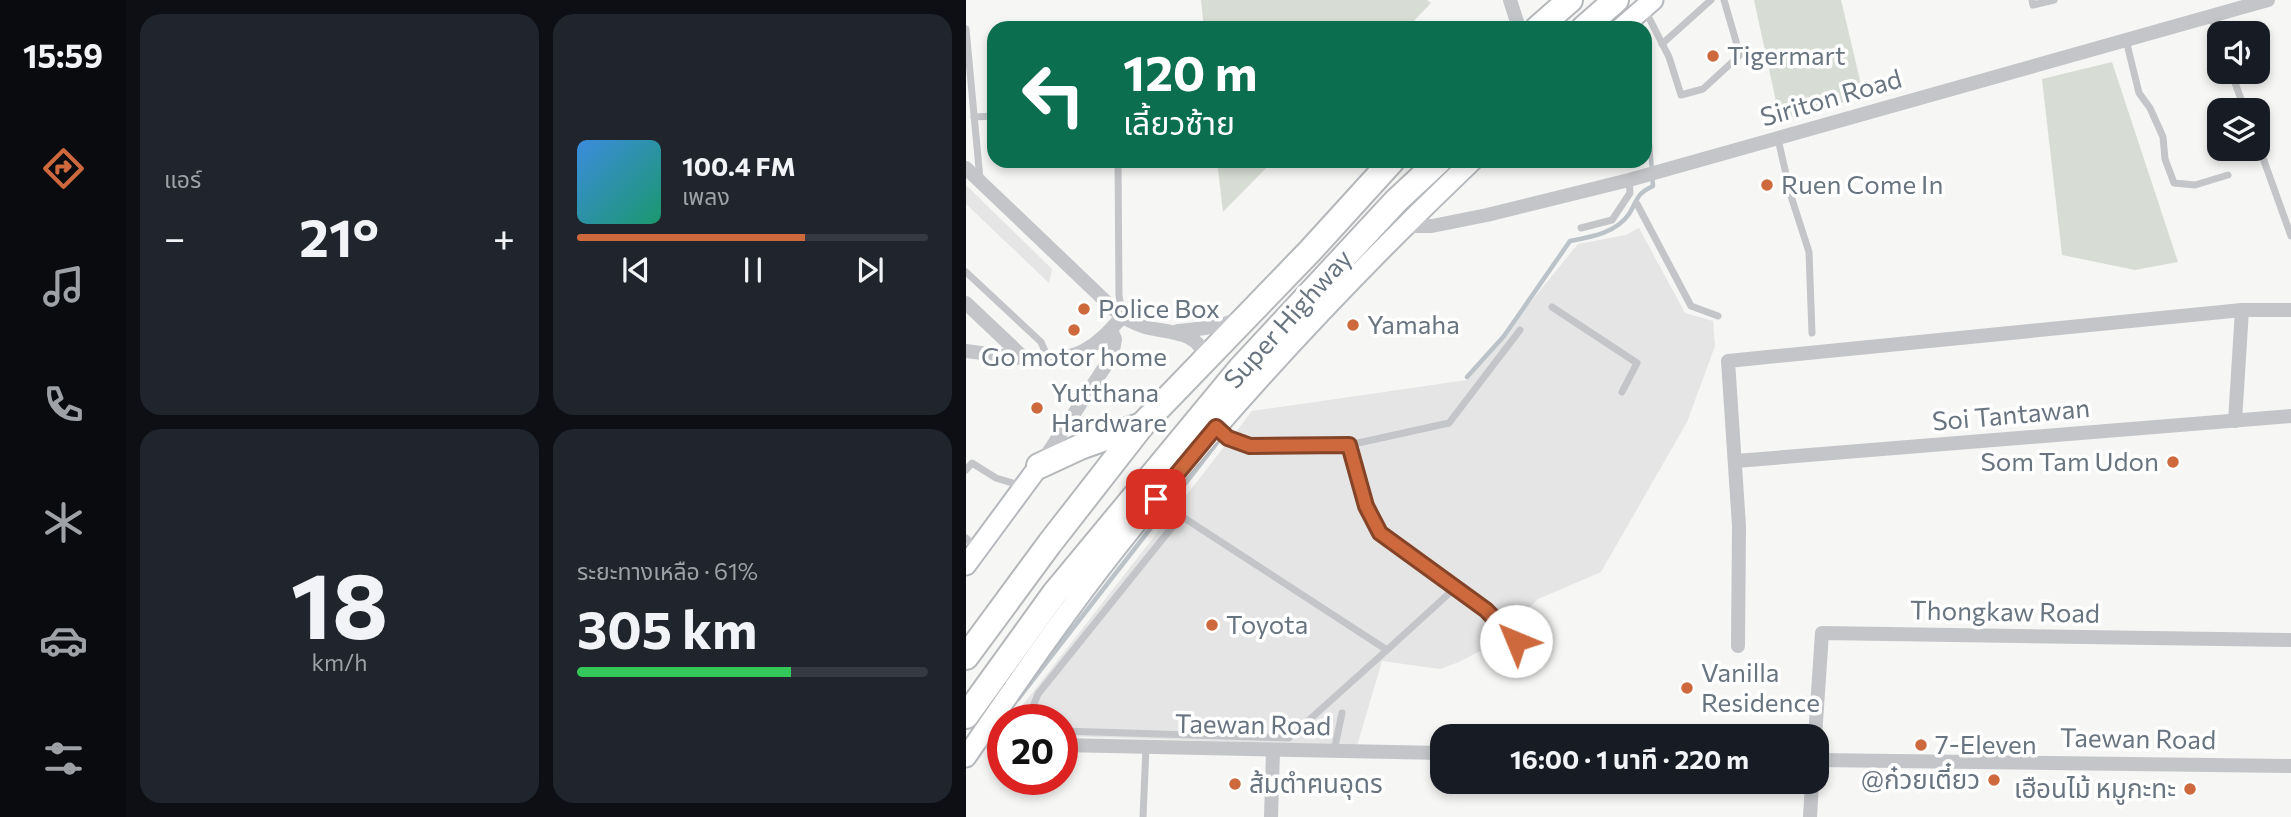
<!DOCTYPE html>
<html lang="th">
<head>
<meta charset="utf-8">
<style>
  body { margin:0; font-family:Commissioner,"Noto Sans Thai",sans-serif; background:#20242c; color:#f1f3f6; height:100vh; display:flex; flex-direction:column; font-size:26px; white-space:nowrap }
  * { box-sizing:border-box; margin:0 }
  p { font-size:23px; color:#9ea1a6 }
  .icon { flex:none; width:38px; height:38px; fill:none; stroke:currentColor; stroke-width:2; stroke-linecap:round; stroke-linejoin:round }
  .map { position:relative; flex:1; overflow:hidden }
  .sheet { display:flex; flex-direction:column; gap:14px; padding:14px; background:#0d0f14; width:840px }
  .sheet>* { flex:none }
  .banner { position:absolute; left:21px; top:21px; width:665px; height:147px; border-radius:21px; box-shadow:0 4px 10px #0003; background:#0b6e4f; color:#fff; overflow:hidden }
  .fabs { position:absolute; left:1241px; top:21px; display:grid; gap:14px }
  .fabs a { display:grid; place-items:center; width:63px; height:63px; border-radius:14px; background:#171b24; box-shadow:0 4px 10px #0003; font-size:35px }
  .speed { position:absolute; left:21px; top:704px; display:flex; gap:14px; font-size:35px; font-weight:700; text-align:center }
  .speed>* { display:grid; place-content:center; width:91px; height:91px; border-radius:50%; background:#171b24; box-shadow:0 4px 10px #0003; line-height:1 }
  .speed .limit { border:10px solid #d22; background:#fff; color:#111 }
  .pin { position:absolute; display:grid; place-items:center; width:60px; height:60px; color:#fff; margin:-30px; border-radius:14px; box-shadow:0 4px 10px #0006 }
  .me { position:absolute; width:77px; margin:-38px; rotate:315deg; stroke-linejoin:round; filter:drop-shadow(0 0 5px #0008) }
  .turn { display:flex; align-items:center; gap:24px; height:147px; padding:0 21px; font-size:32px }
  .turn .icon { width:91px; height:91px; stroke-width:2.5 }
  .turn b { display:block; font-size:49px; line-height:60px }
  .big { font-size:52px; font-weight:700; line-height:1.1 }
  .sheet .widget { flex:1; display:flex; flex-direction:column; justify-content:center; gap:10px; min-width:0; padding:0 24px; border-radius:21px; background:#20242c }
  .sheet .dial { align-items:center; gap:0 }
  .dial b { font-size:91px; line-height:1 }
  .song { display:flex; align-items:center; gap:21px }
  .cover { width:84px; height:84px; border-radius:10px; background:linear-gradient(135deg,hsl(210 70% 55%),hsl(160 70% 35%)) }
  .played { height:7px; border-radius:4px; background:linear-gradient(90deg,#cd693d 65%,#363941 65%) }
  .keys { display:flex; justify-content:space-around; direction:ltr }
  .heat { display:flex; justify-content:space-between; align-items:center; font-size:38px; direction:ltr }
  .charge { height:10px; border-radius:5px; background:linear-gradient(90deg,#34c759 61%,#363941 0) }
  .sheet .tiles { flex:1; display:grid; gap:14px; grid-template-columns:repeat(2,1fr) }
  .trip { position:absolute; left:464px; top:724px; width:399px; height:70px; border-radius:21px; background:#171b24; box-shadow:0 4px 10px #0003; font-weight:700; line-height:70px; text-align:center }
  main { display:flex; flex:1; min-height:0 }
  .dock { display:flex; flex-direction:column; width:126px; justify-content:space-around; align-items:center; background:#090b0e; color:#9ea1a6 }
  .dock .icon { width:49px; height:49px }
  .dock .on { color:#cd693d }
  .dock b { font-size:32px; color:#f1f3f6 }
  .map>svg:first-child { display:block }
  .built { fill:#e4e5e4 }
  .green { fill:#d7ddd5 }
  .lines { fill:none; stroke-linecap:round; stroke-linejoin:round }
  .stream { stroke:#bcc3c8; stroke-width:4.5 }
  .secondary-casing { stroke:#b5b9bd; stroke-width:23 }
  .highway-casing { stroke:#b5b8bb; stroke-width:28 }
  .lane { stroke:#c3c5c8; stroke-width:7 }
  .street { stroke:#c3c5c8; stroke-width:14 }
  .secondary { stroke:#fff; stroke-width:19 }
  .highway { stroke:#fff; stroke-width:24 }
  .route-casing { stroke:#854428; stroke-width:18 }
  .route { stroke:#cd693d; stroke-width:12 }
  .poi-dot { fill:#cd693d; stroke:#fff; stroke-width:2.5 }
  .labels { text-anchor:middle; stroke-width:7; stroke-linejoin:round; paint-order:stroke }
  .poi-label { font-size:26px; fill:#697481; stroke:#fff; text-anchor:start }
  .street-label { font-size:26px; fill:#697481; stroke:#fff }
</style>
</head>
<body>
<main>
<nav class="dock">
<b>15:59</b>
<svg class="icon on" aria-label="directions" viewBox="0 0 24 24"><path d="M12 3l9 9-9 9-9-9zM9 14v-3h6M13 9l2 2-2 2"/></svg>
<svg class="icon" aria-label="music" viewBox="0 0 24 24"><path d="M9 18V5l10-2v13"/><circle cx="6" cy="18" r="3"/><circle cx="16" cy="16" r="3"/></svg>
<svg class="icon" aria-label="phone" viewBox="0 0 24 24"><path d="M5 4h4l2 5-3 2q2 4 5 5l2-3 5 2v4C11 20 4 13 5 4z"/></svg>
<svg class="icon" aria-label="climate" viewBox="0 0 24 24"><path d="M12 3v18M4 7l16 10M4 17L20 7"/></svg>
<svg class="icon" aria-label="car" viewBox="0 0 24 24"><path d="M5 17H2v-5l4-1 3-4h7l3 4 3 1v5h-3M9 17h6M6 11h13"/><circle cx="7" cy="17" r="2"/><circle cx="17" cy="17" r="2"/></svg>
<svg class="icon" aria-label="filters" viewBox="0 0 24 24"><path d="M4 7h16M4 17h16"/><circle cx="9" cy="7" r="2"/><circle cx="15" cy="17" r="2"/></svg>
</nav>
<section class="sheet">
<div class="tiles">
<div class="widget"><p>แอร์</p>
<div class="heat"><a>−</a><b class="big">21°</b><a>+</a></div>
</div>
<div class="widget">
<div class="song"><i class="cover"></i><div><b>100.4 FM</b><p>เพลง</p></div></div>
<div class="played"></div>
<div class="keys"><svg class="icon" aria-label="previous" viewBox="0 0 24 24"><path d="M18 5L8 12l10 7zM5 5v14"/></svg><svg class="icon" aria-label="pause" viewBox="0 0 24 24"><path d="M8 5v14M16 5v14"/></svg><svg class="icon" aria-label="next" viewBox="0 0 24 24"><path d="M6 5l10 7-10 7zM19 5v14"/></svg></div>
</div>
<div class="widget dial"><b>18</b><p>km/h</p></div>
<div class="widget"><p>ระยะทางเหลือ · 61%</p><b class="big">305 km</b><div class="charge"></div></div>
</div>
</section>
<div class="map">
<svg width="1325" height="817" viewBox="0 0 1325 817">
  <rect width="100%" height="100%" fill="#f6f6f4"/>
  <!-- built -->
  <g class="built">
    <path d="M0,185l86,84 -3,14 -83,-79z"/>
    <path d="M673,228l46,85 28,8 2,25 -28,76 -86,150 -63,27 -48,47 -31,16 -19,7 -58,-8 -25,85 -295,-10v-17h-50l240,-308 215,-31 111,-136 48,-9z"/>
  </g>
  <!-- green -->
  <g class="green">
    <path d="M235,0h226l4,3 -24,25h-203z"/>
    <path d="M788,0h87l23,97 -84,23z"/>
    <path d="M1146,62l66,200 -43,8 -73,-15 -20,-176z"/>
    <path d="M251,161h56l-50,51z"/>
  </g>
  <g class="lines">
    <!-- stream -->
    <g class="stream">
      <path d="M501,377l37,-41 66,-95c21,-4 46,-8 59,-27 10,-16 6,-19 24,-28l-8,-110"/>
      <path d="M52,699l205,-264"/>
    </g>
    <defs>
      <g id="secondary">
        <path d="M655,28l32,-28"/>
        <path d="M0,565l73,-99"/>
        <path d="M0,757c49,-71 98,-143 151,-210 109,-137 228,-265 355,-386"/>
      </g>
      <g id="highway">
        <path d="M572,28l32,-28"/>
        <path d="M618,28l32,-28"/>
        <path d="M73,466l41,-19 62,-22"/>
        <path d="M0,657l84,-114 92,-118 168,-174 82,-90"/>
        <path d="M0,716l88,-122 187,-226 155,-167 43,-40"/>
      </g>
    </defs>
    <!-- secondary casing -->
    <use href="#secondary" class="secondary-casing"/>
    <!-- highway casing -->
    <use href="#highway" class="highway-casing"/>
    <!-- lane -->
    <g class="lane">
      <path d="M1066,0l1,5 21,-5"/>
      <path d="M679,10l24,47 12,38 22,-6 37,-34 -16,-55"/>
      <path d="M1245,17l8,21"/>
      <path d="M0,29l14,150"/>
      <path d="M1160,40l13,53 11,15 13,29 2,22 9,24 21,2 33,-10"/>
      <path d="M696,44l49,-44"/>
      <path d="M1265,72l14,38"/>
      <path d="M8,117l20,-1"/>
      <path d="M812,139l13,57 18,56 3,81"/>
      <path d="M1292,144l33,92"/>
      <path d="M152,161l1,134 3,19"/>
      <path d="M671,204l54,102 27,10"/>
      <path d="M615,228l31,-8 18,-27 -1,-13"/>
      <path d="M0,272l75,70 7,16"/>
      <path d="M586,307l85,56 -15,29"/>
      <path d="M251,428l12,10 21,8 99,-1 100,-22 71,-93"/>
      <path d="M383,445l17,61 14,27 105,77 31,31"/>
      <path d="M0,470l6,-7 24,15 26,8"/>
      <path d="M206,510l215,140 68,-62"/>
      <path d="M0,538l11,11"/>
      <path d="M67,719l-3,-5 8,-20 143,-178"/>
      <path d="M96,731l227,7 98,-88"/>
      <path d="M368,751l8,-38"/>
      <path d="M177,817l3,-70"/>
    </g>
    <!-- street -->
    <g class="street">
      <path d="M544,0l9,28"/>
      <path d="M0,168l156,149c9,4 18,9 27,11 23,5 51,4 56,31"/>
      <path d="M437,226h29l55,-11 142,-35 639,-180"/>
      <path d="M0,303l57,54"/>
      <path d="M212,331c21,-2 43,-4 62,-13"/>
      <path d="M0,351c34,4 89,16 119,-1 15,-8 26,-21 37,-33"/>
      <path d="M1269,421l7,-111"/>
      <path d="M770,461l555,-45"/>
      <path d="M76,462l70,-106 3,-17 -4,-9"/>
      <path d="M772,646l1,-120 -11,-165 514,-51h49"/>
      <path d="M849,737l7,-104 469,7"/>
      <path d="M13,738l15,6h9"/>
      <path d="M96,745l380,8"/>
      <path d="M850,760l475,6"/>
      <path d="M305,817l2,-66"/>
      <path d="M844,817l2,-35"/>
    </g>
    <!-- secondary -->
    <use href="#secondary" class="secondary"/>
    <!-- highway -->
    <use href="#highway" class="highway"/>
  </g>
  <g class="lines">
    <defs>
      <path id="route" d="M190,499l60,-72 12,11 22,8 99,-1 17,61 14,27 106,77 30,31"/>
    </defs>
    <!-- route casing -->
    <use href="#route" class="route-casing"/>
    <!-- route -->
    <use href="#route" class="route"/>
  </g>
  <!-- markers -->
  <g class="poi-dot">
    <circle cx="747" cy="56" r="7"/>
    <circle cx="801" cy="185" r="7"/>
    <circle cx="118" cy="309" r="7"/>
    <circle cx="387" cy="325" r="7"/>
    <circle cx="108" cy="330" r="7"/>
    <circle cx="71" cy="408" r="7"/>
    <circle cx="1207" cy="462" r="7"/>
    <circle cx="246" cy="625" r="7"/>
    <circle cx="721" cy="688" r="7"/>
    <circle cx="955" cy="745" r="7"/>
    <circle cx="1028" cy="780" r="7"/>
    <circle cx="269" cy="784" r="7"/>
    <circle cx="1224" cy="789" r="7"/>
  </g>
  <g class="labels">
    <!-- poi labels -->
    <g class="poi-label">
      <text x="761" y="65">Tigermart</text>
      <text x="815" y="194">Ruen Come In</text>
      <text x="132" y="318">Police Box</text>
      <text x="401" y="334">Yamaha</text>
      <text x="108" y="366" text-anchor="middle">Go motor home</text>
      <text x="85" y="402">Yutthana<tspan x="85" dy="30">Hardware</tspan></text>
      <text x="1193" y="471" text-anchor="end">Som Tam Udon</text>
      <text x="260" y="634">Toyota</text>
      <text x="735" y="682">Vanilla<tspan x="735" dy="30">Residence</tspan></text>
      <text x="969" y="754">7-Eleven</text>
      <text x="1014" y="789" text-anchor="end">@ก๋วยเตี๋ยว</text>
      <text x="283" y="793">ส้มตำฅนอุดร</text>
      <text x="1210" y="798" text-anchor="end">เฮือนไม้ หมูกะทะ</text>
    </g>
    <!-- street labels -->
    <g class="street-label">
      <text transform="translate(865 98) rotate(-16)" y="9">Siriton Road</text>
      <text transform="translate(322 319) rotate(-48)" y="9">Super Highway</text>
      <text transform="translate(1045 415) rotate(-5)" y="9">Soi Tantawan</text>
      <text transform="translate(1039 612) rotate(1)" y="9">Thongkaw Road</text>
      <text transform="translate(287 725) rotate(1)" y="9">Taewan Road</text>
      <text transform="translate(1172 739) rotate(1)" y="9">Taewan Road</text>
    </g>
  </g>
</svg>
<div class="fabs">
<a><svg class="icon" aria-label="sound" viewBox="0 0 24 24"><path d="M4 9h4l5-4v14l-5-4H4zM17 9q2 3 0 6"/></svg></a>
<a><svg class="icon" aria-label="layers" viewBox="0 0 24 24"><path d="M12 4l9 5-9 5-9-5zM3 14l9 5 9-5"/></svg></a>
</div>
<div class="speed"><div class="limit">20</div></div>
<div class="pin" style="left:190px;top:499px;background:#d93025"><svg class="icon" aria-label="arrive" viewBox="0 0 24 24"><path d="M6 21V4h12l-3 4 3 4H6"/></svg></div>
<svg class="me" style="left:550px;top:641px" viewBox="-20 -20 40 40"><circle r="19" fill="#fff"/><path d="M0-13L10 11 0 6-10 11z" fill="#cd693d"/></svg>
<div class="trip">16:00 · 1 นาที · 220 m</div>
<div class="banner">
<div class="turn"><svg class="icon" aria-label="left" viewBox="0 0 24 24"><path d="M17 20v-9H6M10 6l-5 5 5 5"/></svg><div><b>120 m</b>เลี้ยวซ้าย</div></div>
</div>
</div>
</main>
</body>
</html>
